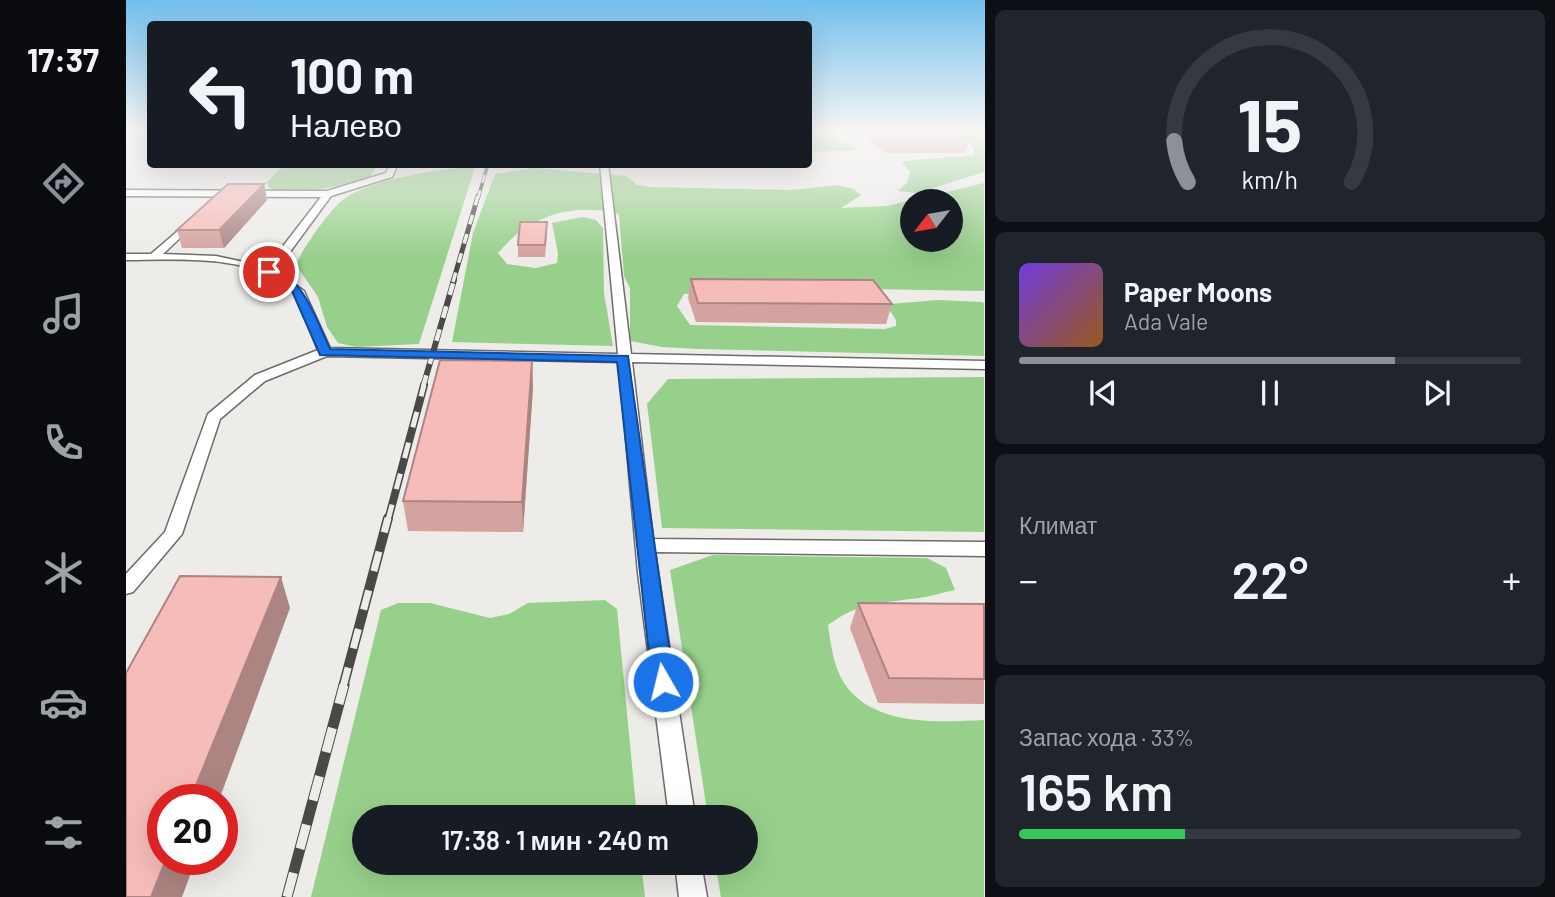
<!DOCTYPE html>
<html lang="ru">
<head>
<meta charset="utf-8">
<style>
  body { margin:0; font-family:Barlow,sans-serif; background:#20242c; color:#f1f3f6; height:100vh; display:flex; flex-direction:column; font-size:26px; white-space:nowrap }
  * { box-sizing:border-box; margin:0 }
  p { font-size:23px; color:#9ea1a6 }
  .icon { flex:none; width:38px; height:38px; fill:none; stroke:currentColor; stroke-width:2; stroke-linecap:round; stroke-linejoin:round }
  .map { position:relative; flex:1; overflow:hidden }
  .sheet { display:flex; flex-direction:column; gap:10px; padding:10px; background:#0d0f14; width:570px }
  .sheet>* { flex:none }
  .banner { position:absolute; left:21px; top:21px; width:665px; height:147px; border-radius:7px; box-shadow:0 7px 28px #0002; background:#171b24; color:#f1f3f6; overflow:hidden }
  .needle { width:46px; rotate:239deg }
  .fabs { position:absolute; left:774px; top:189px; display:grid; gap:14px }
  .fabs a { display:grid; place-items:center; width:63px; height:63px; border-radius:50%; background:#171b24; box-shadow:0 7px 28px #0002; font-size:35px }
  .speed { position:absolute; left:21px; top:784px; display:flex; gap:14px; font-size:35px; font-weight:700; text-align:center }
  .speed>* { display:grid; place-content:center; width:91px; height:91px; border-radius:50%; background:#171b24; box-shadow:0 7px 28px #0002; line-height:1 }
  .speed .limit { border:10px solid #d22; background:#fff; color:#111 }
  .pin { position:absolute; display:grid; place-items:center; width:60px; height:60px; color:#fff; margin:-30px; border:4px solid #fff; border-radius:50%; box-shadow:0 2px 7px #0007 }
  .me { position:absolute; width:77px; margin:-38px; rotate:352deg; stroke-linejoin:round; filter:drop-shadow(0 0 5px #0008) }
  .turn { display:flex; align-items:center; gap:24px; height:147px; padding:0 28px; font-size:32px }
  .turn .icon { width:91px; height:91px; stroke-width:2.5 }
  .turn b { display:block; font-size:49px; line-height:60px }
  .big { font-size:52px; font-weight:600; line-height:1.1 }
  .sheet .tile { flex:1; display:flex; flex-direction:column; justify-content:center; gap:10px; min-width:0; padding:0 24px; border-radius:10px; background:#20242c }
  .sheet .dial { align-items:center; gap:0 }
  .dial svg { height:182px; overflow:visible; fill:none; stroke:#363941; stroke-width:7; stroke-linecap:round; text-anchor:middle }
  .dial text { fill:#f1f3f6; stroke:none }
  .song { display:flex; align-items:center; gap:21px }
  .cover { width:84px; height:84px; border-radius:10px; background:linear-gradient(135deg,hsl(260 70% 55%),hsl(30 70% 35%)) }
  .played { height:7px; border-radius:4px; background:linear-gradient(90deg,#8c9099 75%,#363941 75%) }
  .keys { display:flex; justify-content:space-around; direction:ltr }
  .heat { display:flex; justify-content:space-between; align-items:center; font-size:38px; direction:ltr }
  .charge { height:10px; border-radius:5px; background:linear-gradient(90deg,#34c759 33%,#363941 0) }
  .trip { position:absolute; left:226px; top:805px; width:406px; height:70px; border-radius:35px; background:#171b24; box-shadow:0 7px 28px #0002; font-weight:600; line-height:70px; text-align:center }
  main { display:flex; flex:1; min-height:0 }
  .tabs { display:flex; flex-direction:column; width:126px; justify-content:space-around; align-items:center; background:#090b0e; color:#9ea1a6 }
  .tabs .icon { width:49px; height:49px }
  .tabs .on { color:#8c9099 }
  .tabs b { font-size:32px; color:#f1f3f6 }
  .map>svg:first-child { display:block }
  .green { fill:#97d08b; fill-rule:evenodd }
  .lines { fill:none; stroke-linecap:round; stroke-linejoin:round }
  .service-casing { stroke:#6e6c6a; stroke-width:3 }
  .service { fill:#fff; fill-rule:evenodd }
  .rail-far5-casing { stroke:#4a4948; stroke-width:3.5 }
  .rail-far4-casing { stroke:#4a4948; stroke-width:5 }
  .rail-far3-casing { stroke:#4a4948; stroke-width:6 }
  .rail-far2-casing { stroke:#4a4948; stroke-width:8 }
  .rail-far1-casing { stroke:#4a4948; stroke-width:10 }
  .rail-casing { stroke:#4a4948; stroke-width:11 }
  .rail-far5 { stroke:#eeece9; stroke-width:2.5; stroke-dasharray:8; stroke-linecap:butt }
  .rail-far4 { stroke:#eeece9; stroke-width:3.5; stroke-dasharray:10; stroke-linecap:butt }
  .rail-far3 { stroke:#eeece9; stroke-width:4.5; stroke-dasharray:12; stroke-linecap:butt }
  .rail-far2 { stroke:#eeece9; stroke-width:5; stroke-dasharray:16; stroke-linecap:butt }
  .rail-far1 { stroke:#eeece9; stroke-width:7; stroke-dasharray:20; stroke-linecap:butt }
  .rail { stroke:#eeece9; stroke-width:9; stroke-dasharray:25; stroke-linecap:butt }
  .wall { fill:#d4a29f }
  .shaded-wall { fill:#ac8482 }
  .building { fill:#f6bcb9; stroke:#ac8482; stroke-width:2 }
  .route { fill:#1a73e8; stroke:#114b97; stroke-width:2 }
</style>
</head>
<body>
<main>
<nav class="tabs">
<b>17:37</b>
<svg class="icon on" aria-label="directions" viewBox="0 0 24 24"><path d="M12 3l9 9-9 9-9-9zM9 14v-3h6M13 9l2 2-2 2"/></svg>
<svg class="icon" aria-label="music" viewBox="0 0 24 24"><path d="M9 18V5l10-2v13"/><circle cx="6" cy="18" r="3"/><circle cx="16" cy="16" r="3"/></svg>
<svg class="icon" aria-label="phone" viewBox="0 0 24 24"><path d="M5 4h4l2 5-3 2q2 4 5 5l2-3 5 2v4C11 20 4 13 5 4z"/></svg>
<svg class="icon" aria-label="climate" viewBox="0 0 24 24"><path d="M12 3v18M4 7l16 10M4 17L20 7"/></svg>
<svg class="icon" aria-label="car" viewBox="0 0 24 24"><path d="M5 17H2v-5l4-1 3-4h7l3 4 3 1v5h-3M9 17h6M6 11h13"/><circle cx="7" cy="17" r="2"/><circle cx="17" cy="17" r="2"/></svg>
<svg class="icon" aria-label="filters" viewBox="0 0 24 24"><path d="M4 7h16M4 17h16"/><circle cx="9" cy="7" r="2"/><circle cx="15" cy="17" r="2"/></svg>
</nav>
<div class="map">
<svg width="859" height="897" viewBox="0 0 859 897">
  <rect width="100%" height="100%" fill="#eeece9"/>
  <!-- green -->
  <g class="green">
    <path d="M682,131h24l4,7 23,12 -50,2z"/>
    <path d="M828,131h30v41l-67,21 -19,-2 9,-8 3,-12 -8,-8 3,-2 69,-6v-7z"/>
    <path d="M158,165v-1l93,1 -7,12c-25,7 -75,22 -101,11l-2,-6z"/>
    <path d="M349,167l-56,177 -63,3 -18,-4 -11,-16 -9,-30 -22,-32c6,-16 34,-56 48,-66 27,-20 98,-31 131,-32z"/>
    <path d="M408,168l92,8 12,9 11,2 143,3 45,-5 17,4 7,6 -20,13 46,-2 97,-23v108l-117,-2 -183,5 -7,12 13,19 195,4 11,-3v-6l-7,-11 1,-5 48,-4 43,2 3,1v53l-286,-7 -36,-2 -32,-6v-53l-6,-12 -5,-62c-46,-12 -91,2 -121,39l9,11 29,4 21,-5 1,-10 -6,-30 31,-6 13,3 7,8 1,65 9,53 -161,-4 21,-109 22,-59zM786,201h38v39h-38z"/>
    <path d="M858,377v155l-322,-4 -15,-124 21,-25z"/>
    <path d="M587,555l214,3 19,10 9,22c-15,3 -29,8 -44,9 -35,5 -53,4 -83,26 3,20 5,40 16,58 29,44 94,39 140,37v177h-263l-6,-34h31v-46h-38l-38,-247z"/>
    <path d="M479,600l12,9 20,208h-273v46h277l4,34h-334l70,-287 17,-7h32l60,15 19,-4 19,-11z"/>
  </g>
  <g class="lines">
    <defs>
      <g id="service">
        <path d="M264,164h8l-6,13 -61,19 -55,75 28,20 26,57 288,6 -18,-190h8l23,190 354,7v8l-353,-7 21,177 332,3v14l-330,-4 40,265h-26l-31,-244 -19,-211 -292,-6 -62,25 -45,38 -38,115 -49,58 -7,2v-20l39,-42 43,-118 47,-39 63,-25c-8,-18 -13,-45 -26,-59 -37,-38 -117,-31 -166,-31v-6h25l42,-36 3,1v4l-33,31 53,2 51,11 54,-70 -195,-1v-6l201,1 59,-18z"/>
        <path d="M549,863h26l6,34h-28z"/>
      </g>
    </defs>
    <!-- service casing -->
    <use href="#service" class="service-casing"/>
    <!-- service -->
    <use href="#service" class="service"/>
    <defs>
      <path id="rail-far5" d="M352,198l10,-34"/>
      <path id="rail-far4" d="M327,282l25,-86"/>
      <path id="rail-far3" d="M297,387l31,-107"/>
      <path id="rail-far2" d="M262,520l36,-135"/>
      <path id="rail-far1" d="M217,687l45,-169"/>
      <path id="rail" d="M161,897l57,-212"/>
    </defs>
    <!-- rail-far5 casing -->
    <use href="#rail-far5" class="rail-far5-casing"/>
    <!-- rail-far4 casing -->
    <use href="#rail-far4" class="rail-far4-casing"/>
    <!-- rail-far3 casing -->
    <use href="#rail-far3" class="rail-far3-casing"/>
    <!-- rail-far2 casing -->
    <use href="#rail-far2" class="rail-far2-casing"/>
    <!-- rail-far1 casing -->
    <use href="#rail-far1" class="rail-far1-casing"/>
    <!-- rail casing -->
    <use href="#rail" class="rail-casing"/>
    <!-- rail-far5 -->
    <use href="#rail-far5" class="rail-far5"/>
    <!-- rail-far4 -->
    <use href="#rail-far4" class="rail-far4"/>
    <!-- rail-far3 -->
    <use href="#rail-far3" class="rail-far3"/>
    <!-- rail-far2 -->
    <use href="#rail-far2" class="rail-far2"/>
    <!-- rail-far1 -->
    <use href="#rail-far1" class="rail-far1"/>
    <!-- rail -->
    <use href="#rail" class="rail"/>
  </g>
  <!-- wall -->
  <g class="wall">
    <path d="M733,131h101l10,6 -5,16h-80z"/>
    <path d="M138,184l3,16 -43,48h-42l-5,-18z"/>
    <path d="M421,234l-2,23h-27v-12z"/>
    <path d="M565,279l201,25 -6,20 -190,-2 -8,-24z"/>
    <path d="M406,361l1,27 -10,144 -115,-1 -5,-30z"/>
    <path d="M732,603l126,1v100l-106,-1 -28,-75z"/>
  </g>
  <!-- shaded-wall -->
  <g class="shaded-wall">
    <path d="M138,184l3,16 -43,48 -5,-18z"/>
    <path d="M406,361l1,27 -10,144 -1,-30z"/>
    <path d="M155,577l9,31 -71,192h-29z"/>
    <path d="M40,859h30l-14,38h-31z"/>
  </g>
  <!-- building -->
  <g class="building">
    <path d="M755,131h79l10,6h-81z"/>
    <path d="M102,184h36l-45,46h-42z"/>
    <path d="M394,222h27l-2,23h-27z"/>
    <path d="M565,279l182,1 19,24 -194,-1z"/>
    <path d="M314,360l92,1 -10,141 -119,-1z"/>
    <path d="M54,576l101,1 -91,223h-27v59h3l-15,38h-25v-224z"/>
    <path d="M732,603l126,1v75l-95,-1z"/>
  </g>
  <!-- sky -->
  <linearGradient id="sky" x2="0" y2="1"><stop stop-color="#72bfed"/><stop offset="0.51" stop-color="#f7f6f5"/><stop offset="1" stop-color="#f7f6f5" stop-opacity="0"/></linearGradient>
  <rect width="859" height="257" fill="url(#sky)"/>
  <!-- route -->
  <path class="route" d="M139,269c35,-3 53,55 65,80l298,7 46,326 -3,6 -8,3 -8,-3 -3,-6 -35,-320 -297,-7 -28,-64 -27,-17z"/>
</svg>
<div class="fabs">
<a><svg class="needle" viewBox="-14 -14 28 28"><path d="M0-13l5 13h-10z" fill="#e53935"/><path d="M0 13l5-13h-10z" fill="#9ea1a6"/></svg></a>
</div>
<div class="speed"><div class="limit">20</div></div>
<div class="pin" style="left:143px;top:272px;background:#d93025"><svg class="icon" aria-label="arrive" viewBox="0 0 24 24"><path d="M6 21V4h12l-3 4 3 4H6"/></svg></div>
<svg class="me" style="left:537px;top:682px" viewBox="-20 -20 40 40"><circle r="17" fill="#1a73e8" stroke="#fff" stroke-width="3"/><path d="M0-11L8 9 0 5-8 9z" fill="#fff"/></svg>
<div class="trip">17:38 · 1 мин · 240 m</div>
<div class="banner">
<div class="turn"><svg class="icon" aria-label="left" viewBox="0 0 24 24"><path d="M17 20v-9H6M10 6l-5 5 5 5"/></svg><div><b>100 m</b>Налево</div></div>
</div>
</div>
<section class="sheet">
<div class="tile dial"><svg viewBox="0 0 100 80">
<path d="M14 69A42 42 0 1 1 86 69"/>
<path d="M14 69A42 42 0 0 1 8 51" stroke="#8c9099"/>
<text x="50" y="56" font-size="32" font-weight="700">15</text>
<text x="50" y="72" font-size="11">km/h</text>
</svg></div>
<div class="tile">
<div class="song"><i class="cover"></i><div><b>Paper Moons</b><p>Ada Vale</p></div></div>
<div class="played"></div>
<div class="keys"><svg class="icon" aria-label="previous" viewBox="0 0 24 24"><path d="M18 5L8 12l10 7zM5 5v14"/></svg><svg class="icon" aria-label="pause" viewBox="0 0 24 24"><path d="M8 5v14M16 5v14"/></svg><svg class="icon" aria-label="next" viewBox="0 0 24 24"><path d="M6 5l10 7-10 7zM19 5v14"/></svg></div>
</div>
<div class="tile"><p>Климат</p>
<div class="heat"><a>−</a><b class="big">22°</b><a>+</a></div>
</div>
<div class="tile"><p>Запас хода · 33%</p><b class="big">165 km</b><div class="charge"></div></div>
</section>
</main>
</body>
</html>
